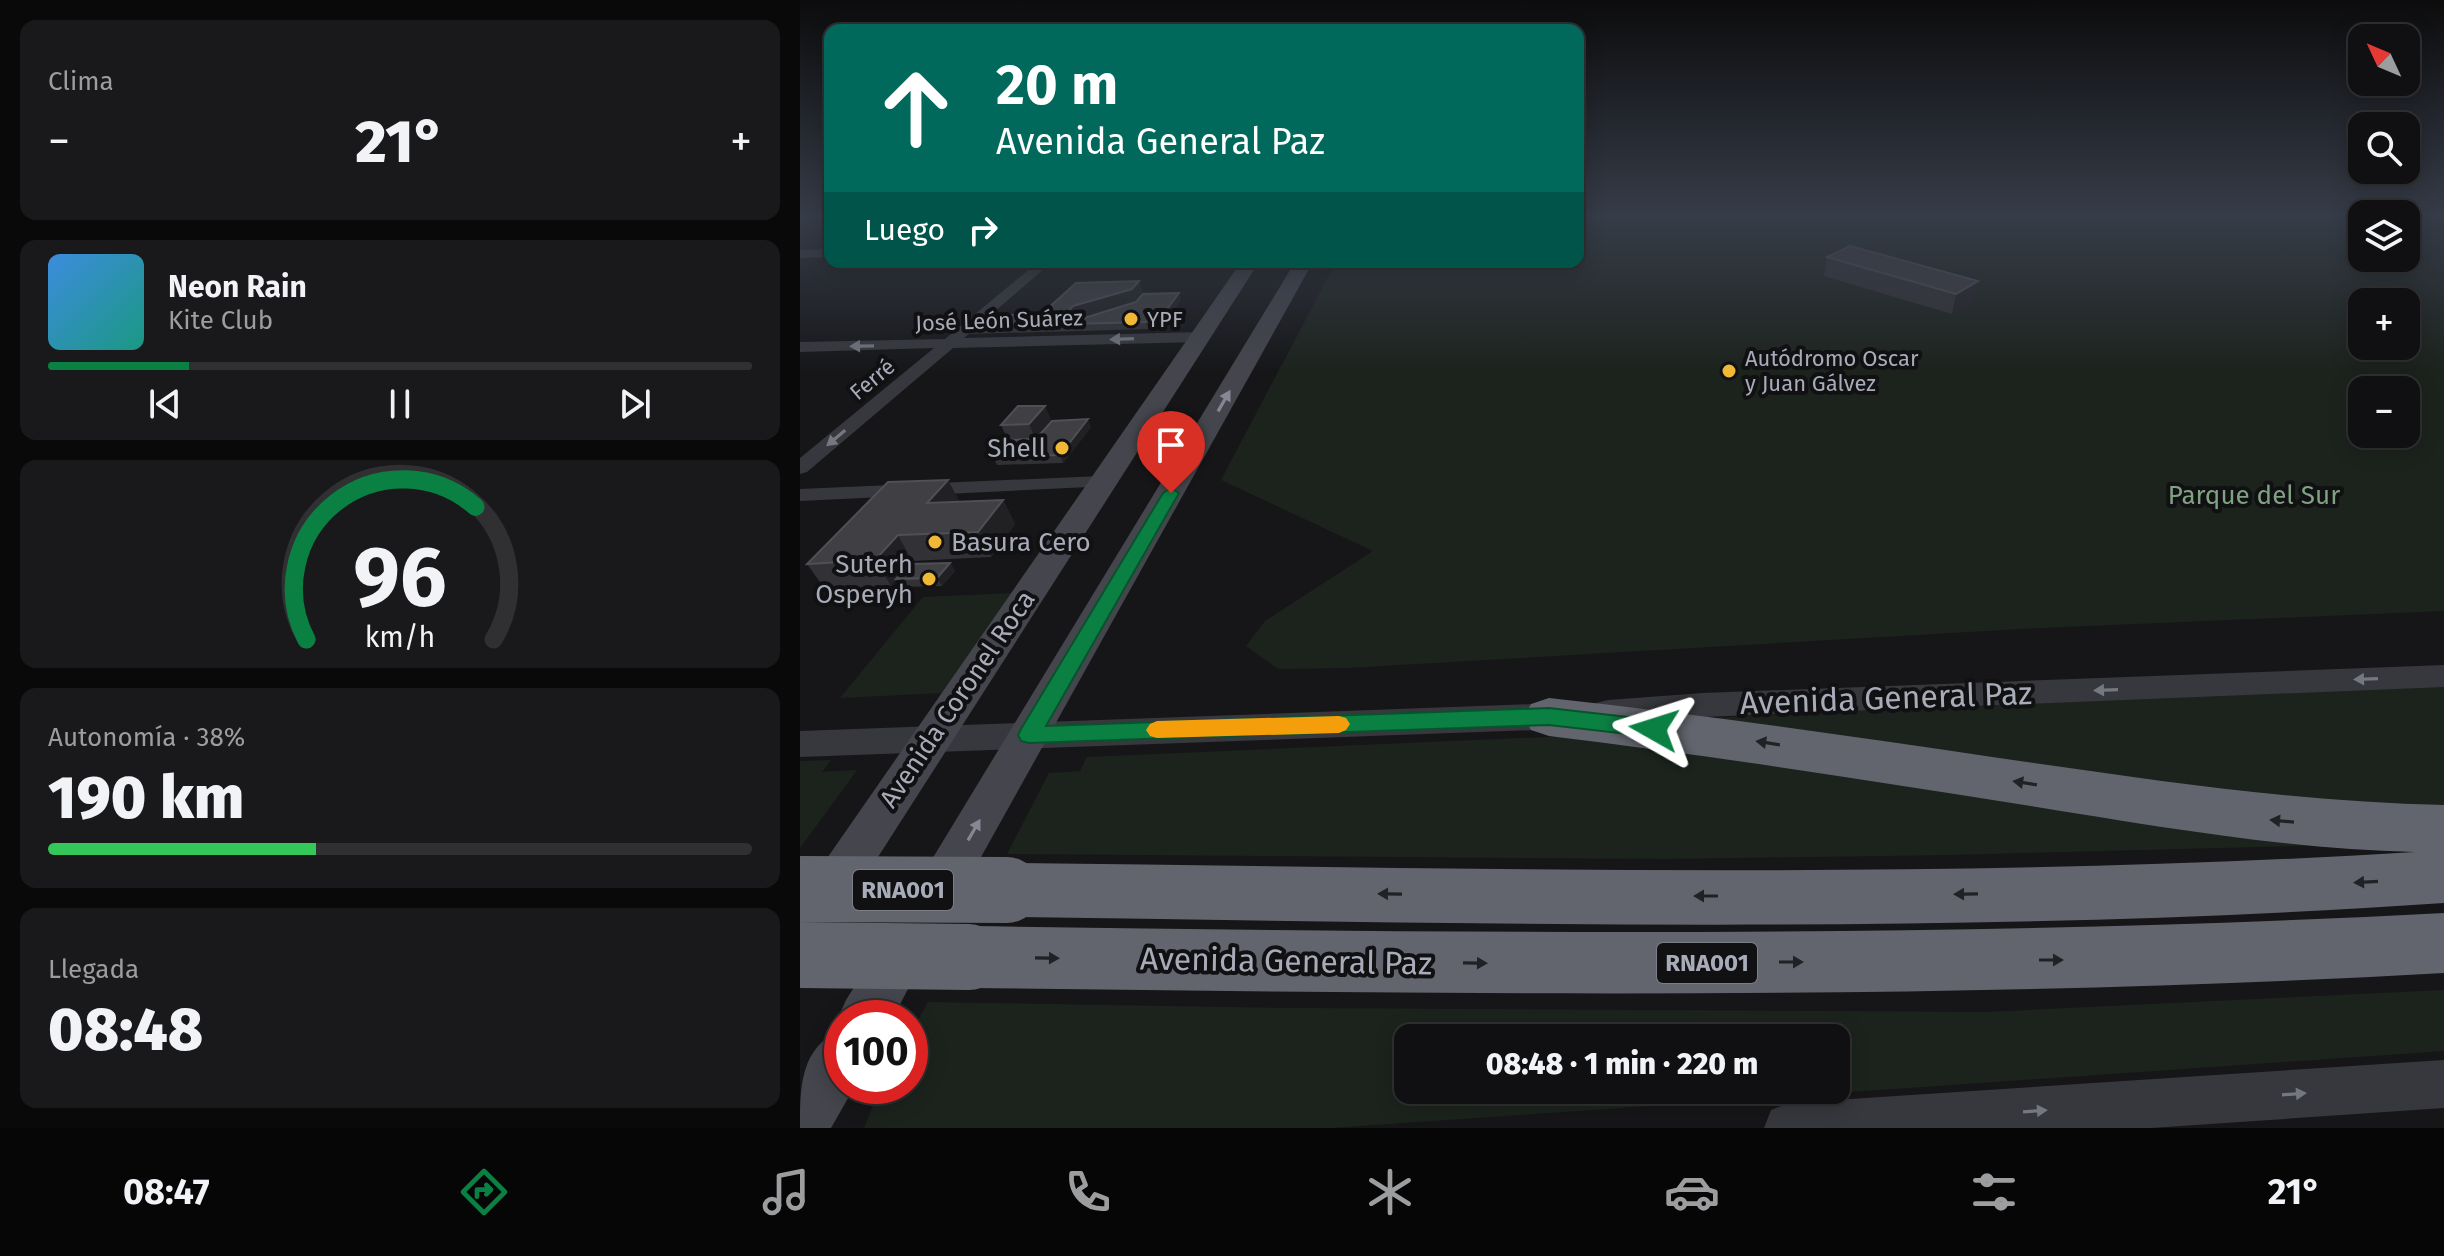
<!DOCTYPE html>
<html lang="es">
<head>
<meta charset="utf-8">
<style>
  body { margin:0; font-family:"Fira Sans",sans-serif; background:#19191b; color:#f1f3f6; height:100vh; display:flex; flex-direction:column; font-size:30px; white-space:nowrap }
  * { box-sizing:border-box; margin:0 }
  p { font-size:26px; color:#9c9d9f }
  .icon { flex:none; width:44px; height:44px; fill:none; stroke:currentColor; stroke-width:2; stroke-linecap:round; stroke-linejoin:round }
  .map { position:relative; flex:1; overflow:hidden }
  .sheet { display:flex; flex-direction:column; gap:20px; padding:20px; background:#09090a; width:800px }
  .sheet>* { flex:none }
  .guide { position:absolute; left:24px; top:24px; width:760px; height:244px; border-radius:16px; box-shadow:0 4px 20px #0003,0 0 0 2px #303032; background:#00695c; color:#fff; overflow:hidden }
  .needle { width:52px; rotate:314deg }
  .tools { position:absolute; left:1548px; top:24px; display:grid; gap:16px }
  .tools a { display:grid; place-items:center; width:72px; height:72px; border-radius:16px; background:#101012; box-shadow:0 4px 20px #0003,0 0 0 2px #303032; font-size:40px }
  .speed { position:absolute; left:24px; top:1000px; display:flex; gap:16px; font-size:40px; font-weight:700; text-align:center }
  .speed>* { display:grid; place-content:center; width:104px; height:104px; border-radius:50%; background:#101012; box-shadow:0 4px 20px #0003,0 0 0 2px #303032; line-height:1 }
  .speed .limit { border:12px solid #d22; background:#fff; color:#111 }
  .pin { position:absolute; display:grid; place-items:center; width:68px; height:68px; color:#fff; margin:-82px -34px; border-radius:50% 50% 50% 0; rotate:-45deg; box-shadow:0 0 8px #0007 }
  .pin .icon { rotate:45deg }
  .me { position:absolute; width:88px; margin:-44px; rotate:276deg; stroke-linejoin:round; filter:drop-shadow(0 0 6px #0008) }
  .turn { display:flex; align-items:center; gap:28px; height:168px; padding:0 40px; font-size:36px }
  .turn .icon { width:104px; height:104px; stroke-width:2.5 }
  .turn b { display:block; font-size:56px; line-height:68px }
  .then { display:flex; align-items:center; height:76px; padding:0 40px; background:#0003; gap:16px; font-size:30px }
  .big { font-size:60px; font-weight:800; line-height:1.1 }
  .sheet .tile { flex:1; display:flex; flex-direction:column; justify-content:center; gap:12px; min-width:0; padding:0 28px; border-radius:16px; background:#19191b }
  .sheet .dial { align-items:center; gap:0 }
  .dial svg { height:208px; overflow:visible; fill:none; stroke:#303032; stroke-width:7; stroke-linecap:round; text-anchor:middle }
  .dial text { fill:#f1f3f6; stroke:none }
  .song { display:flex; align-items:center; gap:24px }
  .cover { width:96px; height:96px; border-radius:12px; background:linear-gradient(135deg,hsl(210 70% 55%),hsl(170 70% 35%)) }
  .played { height:8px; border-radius:4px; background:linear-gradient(90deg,#0b8043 20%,#303032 20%) }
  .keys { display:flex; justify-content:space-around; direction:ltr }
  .heat { display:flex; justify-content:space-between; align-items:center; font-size:44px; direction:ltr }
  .charge { height:12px; border-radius:6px; background:linear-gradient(90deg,#34c759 38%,#303032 0) }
  .trip { position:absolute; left:594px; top:1024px; width:456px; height:80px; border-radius:16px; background:#101012; box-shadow:0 4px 20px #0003,0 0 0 2px #303032; font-weight:800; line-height:80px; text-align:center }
  .tabs { display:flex; height:128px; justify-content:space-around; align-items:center; background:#060607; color:#9c9d9f }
  .tabs .icon { width:56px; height:56px }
  .tabs .current { color:#0b8043 }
  .tabs b { font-size:36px; color:#f1f3f6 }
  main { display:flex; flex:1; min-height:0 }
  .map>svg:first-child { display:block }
  .green { fill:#1c231d; fill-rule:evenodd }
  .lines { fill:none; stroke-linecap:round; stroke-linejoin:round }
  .minor { fill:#37383d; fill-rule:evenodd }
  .tertiary { fill:#37383d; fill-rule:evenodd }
  .secondary { fill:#45464d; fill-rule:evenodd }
  .motorway { fill:#63656e; fill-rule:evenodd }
  .motorway-bridge { stroke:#63656e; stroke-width:66 }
  .wall { fill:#323236 }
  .shaded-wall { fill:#212124 }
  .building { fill:#3f3f44; stroke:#4f5056; stroke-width:2 }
  .oneway { fill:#757881 }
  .oneway2 { fill:#858893 }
  .oneway3 { fill:#212225 }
  .route { fill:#0b8043; stroke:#07532c; stroke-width:2 }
  .slow { fill:#f59e0b }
  .poi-dot { fill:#f0b835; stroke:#111113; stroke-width:3 }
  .labels { text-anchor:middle; stroke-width:8; stroke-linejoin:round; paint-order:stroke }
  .far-poi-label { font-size:22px; fill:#a8acb8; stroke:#111113; text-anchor:start }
  .far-street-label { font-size:22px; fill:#a8acb8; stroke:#111113 }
  .shield { fill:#111113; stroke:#7b7e86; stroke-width:2 }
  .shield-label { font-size:24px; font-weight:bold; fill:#a8acb8 }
  .poi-label { font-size:26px; fill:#a8acb8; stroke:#111113; text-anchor:end }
  .park-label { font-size:26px; fill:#7fa282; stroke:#111113 }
  .street-label { font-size:26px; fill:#a8acb8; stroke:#111113 }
  .near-street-label { font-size:32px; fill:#a8acb8; stroke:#111113 }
</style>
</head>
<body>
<main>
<section class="sheet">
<div class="tile"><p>Clima</p>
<div class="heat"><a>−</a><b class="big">21°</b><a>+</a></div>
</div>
<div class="tile">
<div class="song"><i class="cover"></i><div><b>Neon Rain</b><p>Kite Club</p></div></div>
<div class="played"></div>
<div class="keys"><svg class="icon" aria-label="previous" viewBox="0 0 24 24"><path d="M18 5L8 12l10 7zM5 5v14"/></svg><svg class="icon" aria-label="pause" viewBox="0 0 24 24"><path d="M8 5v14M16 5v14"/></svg><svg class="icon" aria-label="next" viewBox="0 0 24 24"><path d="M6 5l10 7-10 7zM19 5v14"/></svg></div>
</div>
<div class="tile dial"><svg viewBox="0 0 100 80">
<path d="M14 69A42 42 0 1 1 86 69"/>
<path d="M14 69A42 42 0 0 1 79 18" stroke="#0b8043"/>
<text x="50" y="56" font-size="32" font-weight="700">96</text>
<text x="50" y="72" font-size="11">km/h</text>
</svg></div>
<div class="tile"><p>Autonomía · 38%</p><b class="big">190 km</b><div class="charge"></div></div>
<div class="tile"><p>Llegada</p><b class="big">08:48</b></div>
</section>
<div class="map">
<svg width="1644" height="1128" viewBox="0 0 1644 1128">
  <rect width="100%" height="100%" fill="#161618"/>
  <!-- green -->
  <g class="green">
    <path d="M778,215h784v43h44v-43h38v396l-404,17 -693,40 -69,1 -32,-23 19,-25 108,-70 -152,-71 115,-218h242zM1562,302h44v44h-44zM1562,390h44v44h-44z"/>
    <path d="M214,593l-71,100 -103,5 83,-101z"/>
    <path d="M1644,684v125l-191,-11 -562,-79z"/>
    <path d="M791,735l743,110 -386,10 -284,4 -657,-5 42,-81 31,-2 7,-14z"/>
    <path d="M31,760l-9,12 35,-2 -57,78v-87z"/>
    <path d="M1644,990v61l-1113,77h-467l17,-42h29v-52l18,-32 359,6 700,4zM1036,1038v52h-428v-52z"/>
  </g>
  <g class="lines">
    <!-- minor -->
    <g class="minor">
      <path d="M0,215h12l-12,7z"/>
      <path d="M30,249v8l-30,1v-8z"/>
      <path d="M238,262h14l-88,76 236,-6 8,5 -8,5 -247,6 -146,124 -7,2v-16l134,-110 -134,4v-10l145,-3z"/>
      <path d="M302,476l10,6 -3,4 -309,15v-12z"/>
    </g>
    <!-- tertiary -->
    <g class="tertiary">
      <path d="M1644,665v22l-741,30 -95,7 -12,-3 -5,-9 5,-9 12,-3 95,-7z"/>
      <path d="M763,703l12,4 5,9 -5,9 -12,4 -763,28v-26z"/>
      <path d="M1644,1060v48l-293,20h-387l7,-18 18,-7z"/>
    </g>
    <!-- secondary -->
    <g class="secondary">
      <path d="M441,262h18l-413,645 -16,6 -16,-6 -7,-15 7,-15z"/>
      <path d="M495,262h18l-361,647 -16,6 -16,-6 -7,-15 7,-15z"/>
      <path d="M103,929l17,7 7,16 -34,66h-51v9l-4,-9 8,-18 40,-64z"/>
      <path d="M42,1029v57h13l-24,42h-31c0,-42 0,-80 42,-99z"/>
    </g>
    <!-- motorway -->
    <g class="motorway">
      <path d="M749,698c150,16 300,38 450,60 148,21 295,44 445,47v98c-478,33 -958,20 -1437,14l-21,-8 -9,-19 9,-19 21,-8c469,5 940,18 1408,-11 -133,-3 -265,-27 -397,-48 -156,-25 -312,-49 -469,-68l-18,-6 -7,-13 7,-13z"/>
      <path d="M1644,913v60c-492,28 -983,21 -1475,15l-23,-9 -9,-22 9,-22 23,-9c492,7 983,13 1475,-13z"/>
    </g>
    <!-- motorway-bridge -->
    <g class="motorway-bridge">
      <path d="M0,889l207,1"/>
      <path d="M0,955l169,2"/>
    </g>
  </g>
  <!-- wall -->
  <g class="wall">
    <path d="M1050,246l123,55 -21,13 -128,-38 3,-19z"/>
    <path d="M339,281l4,13 38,6 -18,24 -15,5 -182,5 -3,-7 83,-13 -1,-3z"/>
    <path d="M252,421l39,6 -28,36 -66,2 -4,-8 15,-17 -7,-15z"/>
    <path d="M203,500l12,24 -24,33 -79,4 -10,12 48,-10 5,8 -13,15 -40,1 -5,-8 -6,7 -66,3 -18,-25 153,-62z"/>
  </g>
  <!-- shaded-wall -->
  <g class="shaded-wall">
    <path d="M339,281l7,20 -73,23 -5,-13 5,-5z"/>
    <path d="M1178,281l-5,20 -21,13 4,-20z"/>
    <path d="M379,293l2,7 -18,24 -15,5 -2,-7z"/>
    <path d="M245,406l10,22 -16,19 -10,-23z"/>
    <path d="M288,419l3,8 -28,36 -3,-8z"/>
    <path d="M148,480l13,24 -34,-1z"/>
    <path d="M203,500l12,24 -24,33 -13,-25z"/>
    <path d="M98,535l14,26 -21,25 -16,-26z"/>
    <path d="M150,563l5,8 -13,15 -5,-8z"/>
  </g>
  <!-- building -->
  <g class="building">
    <path d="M1050,246l128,35 -22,13 -129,-37z"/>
    <path d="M339,281l-7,8 -59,17 -5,5h-23l31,-28z"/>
    <path d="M379,293l-18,24 -15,5 -73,2 5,-4 58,-18 7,-8z"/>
    <path d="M246,314l4,11 -87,2 13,-11z"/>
    <path d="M218,406h27l-16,18 -28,1z"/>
    <path d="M288,419l-28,36 -67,2 15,-17 28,-1 16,-18z"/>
    <path d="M148,480l-21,23 76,-3 -25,32 -80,3 -23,25 -68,4 81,-82z"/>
    <path d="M150,563l-13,15 -41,1 14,-15z"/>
  </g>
  <!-- one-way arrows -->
  <defs><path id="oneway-solid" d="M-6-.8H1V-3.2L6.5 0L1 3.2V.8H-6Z" transform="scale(2)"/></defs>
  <g class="oneway">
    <use href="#oneway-solid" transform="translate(322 339) rotate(178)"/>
    <use href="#oneway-solid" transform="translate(62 346) rotate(179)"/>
    <use href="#oneway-solid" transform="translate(36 438) rotate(140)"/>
    <use href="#oneway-solid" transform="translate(1566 679) rotate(178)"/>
    <use href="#oneway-solid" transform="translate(1306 690) rotate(178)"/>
    <use href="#oneway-solid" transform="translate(1494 1094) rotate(-4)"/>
    <use href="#oneway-solid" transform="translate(1235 1111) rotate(-4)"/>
  </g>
  <g class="oneway2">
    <use href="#oneway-solid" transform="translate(424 401) rotate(-60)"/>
    <use href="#oneway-solid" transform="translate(174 830) rotate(-60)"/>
  </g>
  <g class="oneway3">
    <use href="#oneway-solid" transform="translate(968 743) rotate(-171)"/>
    <use href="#oneway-solid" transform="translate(1225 783) rotate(-171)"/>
    <use href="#oneway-solid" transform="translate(1482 821) rotate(-175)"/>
    <use href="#oneway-solid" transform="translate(1566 882) rotate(177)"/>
    <use href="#oneway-solid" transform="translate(590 894) rotate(-179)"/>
    <use href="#oneway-solid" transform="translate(1166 894) rotate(179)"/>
    <use href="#oneway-solid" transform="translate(906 896) rotate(180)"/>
    <use href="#oneway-solid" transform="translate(247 958) rotate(1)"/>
    <use href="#oneway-solid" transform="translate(1251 960)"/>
    <use href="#oneway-solid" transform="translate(991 962)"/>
    <use href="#oneway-solid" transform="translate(675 963) rotate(1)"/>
  </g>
  <!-- sky -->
  <linearGradient id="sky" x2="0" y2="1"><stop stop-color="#0c0c0d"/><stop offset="0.58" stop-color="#363c48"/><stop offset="1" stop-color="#363c48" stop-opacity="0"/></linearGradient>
  <rect width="1644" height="373" fill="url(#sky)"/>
  <!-- route -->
  <path class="route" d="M371,488l8,5 -133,233 503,-18 105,12 8,3 3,6 -3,6 -8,2 -105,-12 -520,18 -8,-2 -3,-6 3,-6 142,-236z"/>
  <!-- slow -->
  <path class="slow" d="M539,716l7,2 4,6 -4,6 -7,3 -182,5 -7,-2 -4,-6 4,-6 7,-3z"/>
  <!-- markers -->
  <g class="poi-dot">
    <circle cx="331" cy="319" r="8"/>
    <circle cx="929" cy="371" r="8"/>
    <circle cx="262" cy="448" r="8"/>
    <circle cx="135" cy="542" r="8"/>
    <circle cx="129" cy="579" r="8"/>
  </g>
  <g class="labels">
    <!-- far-poi labels -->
    <g class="far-poi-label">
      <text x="347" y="327">YPF</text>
      <text x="945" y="366">Autódromo Oscar<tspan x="945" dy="25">y Juan Gálvez</tspan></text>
    </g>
    <!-- far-street labels -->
    <g class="far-street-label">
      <text transform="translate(199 320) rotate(-2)" y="8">José León Suárez</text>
      <text transform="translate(72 379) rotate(-40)" y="8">Ferré</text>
    </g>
    <!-- shield labels -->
    <g class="shield">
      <rect x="53" y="870" width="100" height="40" rx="6"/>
      <rect x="857" y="943" width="100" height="40" rx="6"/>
    </g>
    <g class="shield-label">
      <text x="103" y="898">RNA001</text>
      <text x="907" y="971">RNA001</text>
    </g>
    <!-- poi labels -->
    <g class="poi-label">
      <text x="246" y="457">Shell</text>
      <text x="151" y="551" text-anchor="start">Basura Cero</text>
      <text x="113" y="573">Suterh<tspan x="113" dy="30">Osperyh</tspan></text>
    </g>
    <!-- park labels -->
    <g class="park-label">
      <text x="1454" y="504">Parque del Sur</text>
    </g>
    <!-- street labels -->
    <g class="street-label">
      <text transform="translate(157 699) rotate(-56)" y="9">Avenida Coronel Roca</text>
    </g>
    <!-- near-street labels -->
    <g class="near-street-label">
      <text transform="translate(1086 698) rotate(-2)" y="11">Avenida General Paz</text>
      <text transform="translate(486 961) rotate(1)" y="11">Avenida General Paz</text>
    </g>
  </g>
</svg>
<div class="tools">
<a><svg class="needle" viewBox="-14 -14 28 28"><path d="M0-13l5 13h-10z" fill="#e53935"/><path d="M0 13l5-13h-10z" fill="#9c9d9f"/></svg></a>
<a><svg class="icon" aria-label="search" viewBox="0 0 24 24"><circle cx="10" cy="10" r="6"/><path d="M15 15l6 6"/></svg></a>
<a><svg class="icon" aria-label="layers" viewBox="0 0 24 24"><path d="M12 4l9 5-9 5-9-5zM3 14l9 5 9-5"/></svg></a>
<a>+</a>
<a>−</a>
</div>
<div class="speed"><div class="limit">100</div></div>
<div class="pin" style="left:371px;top:493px;background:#d93025"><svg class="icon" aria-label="arrive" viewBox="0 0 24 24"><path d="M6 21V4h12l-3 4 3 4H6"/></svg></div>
<svg class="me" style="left:854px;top:729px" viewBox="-20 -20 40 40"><path d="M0-17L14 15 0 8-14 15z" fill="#0b8043" stroke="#fff" stroke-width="4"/></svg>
<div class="trip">08:48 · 1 min · 220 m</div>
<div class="guide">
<div class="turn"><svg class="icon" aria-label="ahead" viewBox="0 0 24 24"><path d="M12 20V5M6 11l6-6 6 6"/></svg><div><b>20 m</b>Avenida General Paz</div></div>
<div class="then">Luego<svg class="icon" aria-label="right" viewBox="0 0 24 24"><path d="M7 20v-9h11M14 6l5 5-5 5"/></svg></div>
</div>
</div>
</main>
<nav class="tabs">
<b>08:47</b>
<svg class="icon current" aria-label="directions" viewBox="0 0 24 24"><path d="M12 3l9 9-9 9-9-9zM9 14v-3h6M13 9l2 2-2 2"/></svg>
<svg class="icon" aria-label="music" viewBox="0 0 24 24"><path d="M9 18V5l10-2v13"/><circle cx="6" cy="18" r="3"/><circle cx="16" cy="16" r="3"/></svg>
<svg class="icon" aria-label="phone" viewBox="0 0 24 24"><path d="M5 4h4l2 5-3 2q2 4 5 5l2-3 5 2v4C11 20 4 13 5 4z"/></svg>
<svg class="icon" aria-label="climate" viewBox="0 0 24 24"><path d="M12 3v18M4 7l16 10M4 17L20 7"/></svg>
<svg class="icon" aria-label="car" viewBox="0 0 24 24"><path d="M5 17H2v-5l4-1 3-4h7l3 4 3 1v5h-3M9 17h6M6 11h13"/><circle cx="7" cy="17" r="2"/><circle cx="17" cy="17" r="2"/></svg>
<svg class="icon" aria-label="filters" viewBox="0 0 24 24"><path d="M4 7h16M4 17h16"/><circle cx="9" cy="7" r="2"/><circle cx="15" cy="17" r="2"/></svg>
<b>21°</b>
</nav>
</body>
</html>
